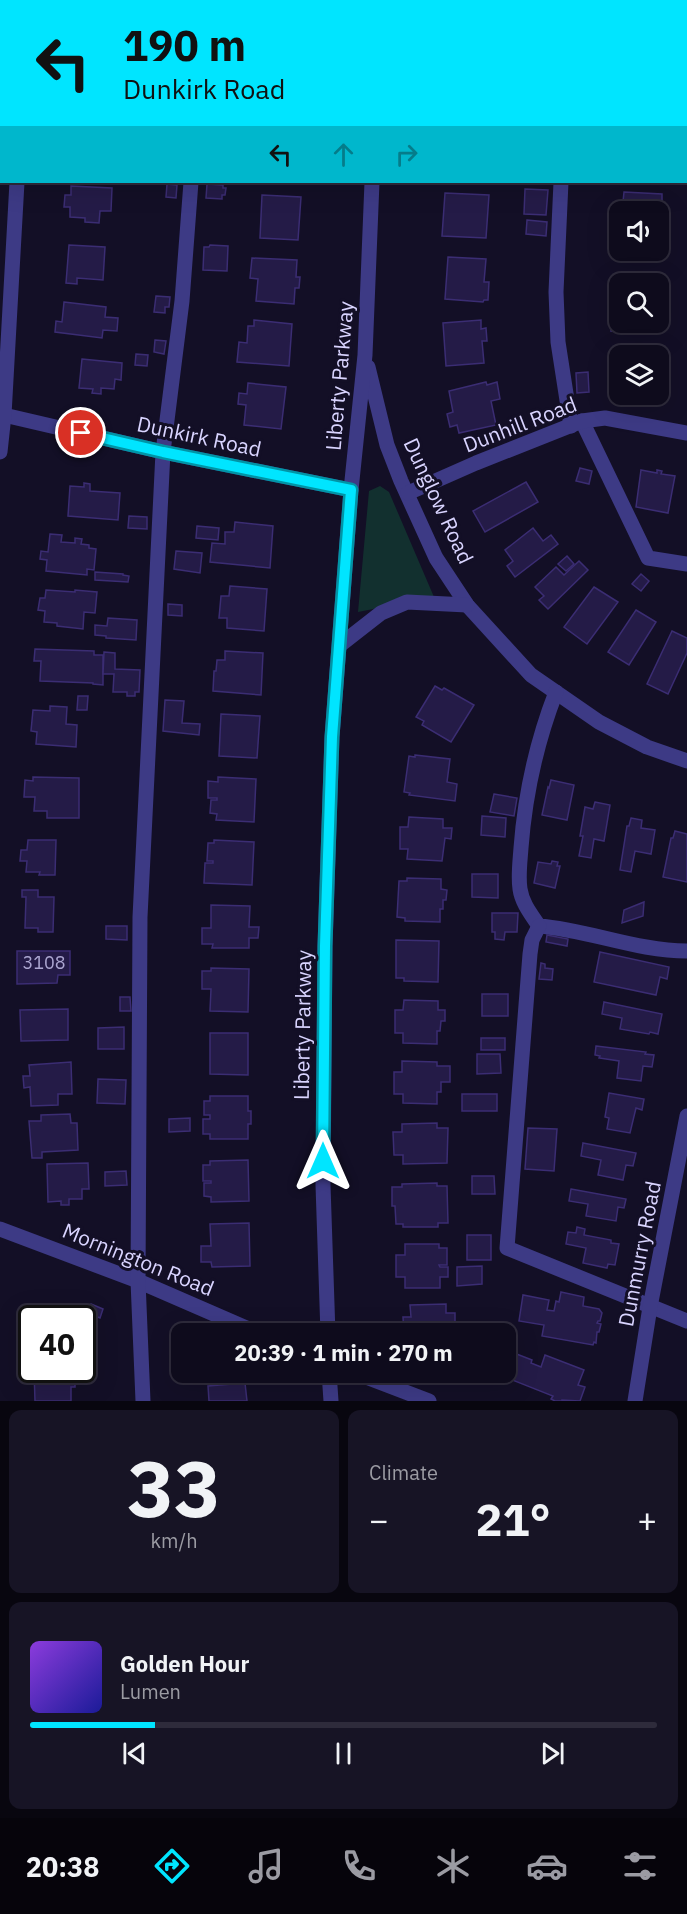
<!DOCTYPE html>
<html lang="en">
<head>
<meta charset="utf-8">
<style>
  body { margin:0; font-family:"IBM Plex Sans",sans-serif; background:#171425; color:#f1f3f6; height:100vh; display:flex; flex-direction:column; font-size:22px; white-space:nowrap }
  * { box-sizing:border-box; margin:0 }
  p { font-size:20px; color:#9b9ba3 }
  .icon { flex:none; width:33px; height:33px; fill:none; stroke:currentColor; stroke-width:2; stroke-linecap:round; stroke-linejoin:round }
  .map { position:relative; height:1401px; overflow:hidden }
  .drawer { display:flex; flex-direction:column; gap:9px; padding:9px; background:#08060f; flex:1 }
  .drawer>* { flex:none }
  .banner { position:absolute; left:0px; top:0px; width:687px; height:183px; box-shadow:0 6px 24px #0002,0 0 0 2px #2e2b3b; background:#00e5ff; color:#111; overflow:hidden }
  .buttons { position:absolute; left:609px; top:201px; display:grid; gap:12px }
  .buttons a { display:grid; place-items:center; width:60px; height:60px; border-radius:12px; background:#0e0b1c; box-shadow:0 6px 24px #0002,0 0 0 2px #2e2b3b; font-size:30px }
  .speed { position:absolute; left:18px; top:1305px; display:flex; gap:12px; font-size:30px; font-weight:700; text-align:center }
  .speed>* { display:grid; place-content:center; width:78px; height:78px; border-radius:50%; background:#0e0b1c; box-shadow:0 6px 24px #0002,0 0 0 2px #2e2b3b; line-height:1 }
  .speed .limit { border:3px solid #111; border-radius:9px; background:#fff; color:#111 }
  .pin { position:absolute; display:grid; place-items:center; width:51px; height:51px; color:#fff; margin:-26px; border:3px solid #fff; border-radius:50%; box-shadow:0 2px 6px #0007 }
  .me { position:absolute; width:66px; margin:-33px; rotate:0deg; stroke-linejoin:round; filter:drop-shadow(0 0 4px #0008) }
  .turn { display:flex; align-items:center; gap:21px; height:126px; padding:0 24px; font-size:27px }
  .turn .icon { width:78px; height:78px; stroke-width:2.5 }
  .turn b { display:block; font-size:42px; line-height:51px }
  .lanes { display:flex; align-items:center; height:57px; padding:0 24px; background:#0003; justify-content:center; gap:30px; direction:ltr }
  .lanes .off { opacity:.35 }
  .big { font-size:45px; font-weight:800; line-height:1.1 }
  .drawer .tile { flex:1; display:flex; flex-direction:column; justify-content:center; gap:9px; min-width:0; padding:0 21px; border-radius:12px; background:#171425 }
  .drawer .dial { align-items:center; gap:0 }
  .dial b { font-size:78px; line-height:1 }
  .song { display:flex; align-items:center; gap:18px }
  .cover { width:72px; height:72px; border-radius:9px; background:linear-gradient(135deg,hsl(270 70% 55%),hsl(240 70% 35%)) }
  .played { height:6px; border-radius:3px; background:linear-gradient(90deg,#00e5ff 20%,#2e2b3b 20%) }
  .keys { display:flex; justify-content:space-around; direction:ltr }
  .heat { display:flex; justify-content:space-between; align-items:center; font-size:33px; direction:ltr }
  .drawer .tiles { flex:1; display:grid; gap:9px; grid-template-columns:1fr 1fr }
  .tile:last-child { grid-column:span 2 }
  .trip { position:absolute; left:171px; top:1323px; width:345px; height:60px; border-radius:12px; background:#0e0b1c; box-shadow:0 6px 24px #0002,0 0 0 2px #2e2b3b; font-weight:800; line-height:60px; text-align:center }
  .dock { display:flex; height:96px; justify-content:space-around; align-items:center; background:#06040b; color:#9b9ba3 }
  .dock .icon { width:42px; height:42px }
  .dock .on { color:#00e5ff }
  .dock b { font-size:27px; color:#f1f3f6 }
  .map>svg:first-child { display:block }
  .green { fill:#12302f }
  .building { fill:#241b47; stroke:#3b2d73; stroke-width:1.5 }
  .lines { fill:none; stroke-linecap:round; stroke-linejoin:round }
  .minor { stroke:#3d3a85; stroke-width:15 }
  .route-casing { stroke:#0095a6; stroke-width:15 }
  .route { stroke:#00e5ff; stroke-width:10 }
  .labels { text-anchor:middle; stroke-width:6; stroke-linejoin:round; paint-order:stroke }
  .number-label { font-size:18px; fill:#aca6d1 }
  .street-label { font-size:21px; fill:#d9d4ff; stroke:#130f26 }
</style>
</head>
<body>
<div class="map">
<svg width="687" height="1401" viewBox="0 0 687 1401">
  <rect width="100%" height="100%" fill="#130f26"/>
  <!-- green -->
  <path class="green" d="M380,486l9,6 45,105 -76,15 11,-121z"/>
  <!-- building -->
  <g class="building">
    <path d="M510,182h35v2z"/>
    <path d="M167,184l10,1 -1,13 -10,-1z"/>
    <path d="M207,184l16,1v3h3l-1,7h-3v4l-16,-1z"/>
    <path d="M71,186l41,2 -1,23h-11l-1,12 -14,-1v-4l-15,-1v-10h-6l1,-12h6z"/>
    <path d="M525,189l23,1 -2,25 -22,-1z"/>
    <path d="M624,192l38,2v18h2l-1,13h-5v-13h-36z"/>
    <path d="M445,193l44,2 -3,43 -44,-2z"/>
    <path d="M262,195l39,2 -3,43 -38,-2z"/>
    <path d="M527,220l20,2 -1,14 -20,-2z"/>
    <path d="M69,245l36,2 -2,33 -26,-2v6l-11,-1z"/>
    <path d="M210,245l18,1 -1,25 -24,-1 1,-23h5z"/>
    <path d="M448,257l38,2 -2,23h5l-1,18h-4l-1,2 -38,-3z"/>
    <path d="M252,258l45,2 -1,17h4l-1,11h-4l-1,16 -38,-3 2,-22 -8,-1z"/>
    <path d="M619,285l1,37h31l-1,12 -39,-3 1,-18 4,1z"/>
    <path d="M156,296l14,1 -1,10h-4v6l-11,-1z"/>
    <path d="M64,302l42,5 -1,10 13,1 -1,13 -14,-1 -1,8 -47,-6 1,-11 6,1z"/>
    <path d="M254,320l38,4 -3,42 -52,-4 2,-20 8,1 1,-17h6z"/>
    <path d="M481,320v9l5,-1 1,13h-5l2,22 -38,3 -3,-43z"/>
    <path d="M155,340l11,1 -2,13 -10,-2z"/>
    <path d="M136,354l12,1 -1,11 -12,-1z"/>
    <path d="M82,359l40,4 -1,17 -6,-1 -1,10 -13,-1v6l-9,-1 1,-4 -14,-1z"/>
    <path d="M588,372l1,20 -12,1 -1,-20z"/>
    <path d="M486,382l1,3 10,-3 3,17 -9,2 5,24 -37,8 -2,-8 -7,2 -3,-13 6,-2 -4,-21z"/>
    <path d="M248,383l38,4 -5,42 -37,-4 2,-20 -8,-1 1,-11 8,1z"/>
    <path d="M580,468l12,3 -3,13 -13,-3z"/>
    <path d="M641,470l16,3v-3l5,1 -1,3 14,2 -7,37 -32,-6z"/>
    <path d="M526,482l12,20 -53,30 -12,-21z"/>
    <path d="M84,483l6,1v7l30,2 -2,27 -50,-4 2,-30 14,1z"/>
    <path d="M129,516l18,1v12l-19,-1z"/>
    <path d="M235,522l38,4 -3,42 -60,-6 2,-19 13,1v-12h9z"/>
    <path d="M197,526l22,2 -1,12 -22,-2z"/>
    <path d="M533,528l10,13 8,-6 7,9 -43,33 -8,-11 6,-5 -8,-11z"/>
    <path d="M50,534l12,1 -1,7 14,1v-5l7,1 -1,5 8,1v3l7,1 -2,21 -7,-1v6l-41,-4 1,-11 -7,-1 1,-8 7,1z"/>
    <path d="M176,551l26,2 -2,20 -26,-4z"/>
    <path d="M567,556l7,8 -8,7 -8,-7z"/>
    <path d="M579,561l9,9 -40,39 -9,-9 5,-4 -9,-9 21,-20 8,8z"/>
    <path d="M95,572l28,2v1l6,1 -1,6 -33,-2z"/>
    <path d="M641,574l8,7 -8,10 -9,-7z"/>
    <path d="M230,586l37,3 -3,42 -37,-3v-10h-8l2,-22h8z"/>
    <path d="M594,587l24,15 -31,42 -23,-17z"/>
    <path d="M46,590l29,2v-2l22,2 -2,21 -11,-1 -1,17 -26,-3v-3l-13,-1 1,-11 -7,-1 2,-12h5z"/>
    <path d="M168,604l14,1v11l-14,-1z"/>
    <path d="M636,610l20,12 -27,43 -21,-13z"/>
    <path d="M108,618l29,2 -1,20 -30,-2v-2l-11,-1v-10l12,1z"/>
    <path d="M672,631l15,7v15l-19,41 -21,-10z"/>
    <path d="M35,649l59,2v4h9v30l-10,-1v-1l-53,-2 1,-20h-7z"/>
    <path d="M225,651l38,2 -2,42 -48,-4 1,-20h2l1,-11h8z"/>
    <path d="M104,652l11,1v16l25,1 -1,22h-4v4h-8v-4h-14l1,-18h-11z"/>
    <path d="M435,686l7,4 2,-2 30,17 -23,37 -29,-17 2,-4 -8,-4z"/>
    <path d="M78,696h10l-1,14h-10z"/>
    <path d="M165,700l19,1 -2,22 18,1 -1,11 -36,-4z"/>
    <path d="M50,706l17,1 -1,17 11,1 -1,22 -40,-3 1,-12 -6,-1 2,-21 17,1z"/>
    <path d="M221,714l39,2 -3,42 -38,-2z"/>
    <path d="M415,755l35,4 -3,23 10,2 -2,17 -46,-6 1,-2 -6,-1 5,-36 6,1z"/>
    <path d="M33,777l46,1v40h-32v-7h-13l1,-14h-11l1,-17 8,1z"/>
    <path d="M218,777l38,2 -2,43 -38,-2 1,-6 -7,-1 1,-13h6v-2h-9v-17l10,1z"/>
    <path d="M551,780l23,5 -7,35 -25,-5 6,-28 1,1z"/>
    <path d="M494,794l23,4 -3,18 -24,-4z"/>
    <path d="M595,802l15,3 -6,36 -10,-2 -3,19 -12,-2 4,-20h-3l5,-29 8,2z"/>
    <path d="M482,816l24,2 -1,19 -24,-2z"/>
    <path d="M409,817l34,2v9h9l-1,11 -6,-1 -3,23 -35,-2 1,-10h-8v-22h8z"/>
    <path d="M631,818l11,2 -1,8 14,2 -4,24 -16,-3 -4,21 -11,-2 7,-44h2z"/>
    <path d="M675,831l12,3v48l-24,-5 8,-39h2z"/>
    <path d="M28,840h28l-1,35h-16l1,-3h-14l1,-11h-7l1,-11h6z"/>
    <path d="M214,840l40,2 -2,43 -48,-2 1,-20h8v-2h-6l1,-18h6z"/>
    <path d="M552,861l6,1 -1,4h3l-5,22 -21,-5 4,-21 13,2z"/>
    <path d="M472,874h26v24l-26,-1z"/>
    <path d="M407,878l34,1v10l6,1 -1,10h-3v9h-3v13l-35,-1v-3l-8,-1 2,-36h8z"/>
    <path d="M22,890h16v7h16l-1,35h-15v-4h-13l1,-31h-4z"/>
    <path d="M644,902l-1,14 -21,7 2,-13z"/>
    <path d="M211,905l39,1 -1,21h10l-1,11h-9v10h-37l1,-4h-11v-16h9z"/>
    <path d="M492,913h26l-1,19h-12l-1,8 -9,-1v-7h-3z"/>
    <path d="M106,926h21v14l-21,-1z"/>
    <path d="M547,935l21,4 -1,7 -21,-4z"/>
    <path d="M396,940l43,1 -1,41 -34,-1v-3h-8z"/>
    <path d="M17,951h53v24h-12l-1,8 -40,1z"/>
    <path d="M600,952l69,15 -2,12 -7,-2 -4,18 -62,-13z"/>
    <path d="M541,963l4,1v4l8,1 -1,11 -13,-1z"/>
    <path d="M211,968l38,1 -1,43 -38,-1 1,-22h-9v-18h9z"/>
    <rect x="482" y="994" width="26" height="22"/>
    <path d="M120,997h10l1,14h-11z"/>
    <path d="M404,1000l34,1v9h7v11h-4l-1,10h-3v13l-34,-1v-10h-8v-23h8z"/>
    <path d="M604,1002l58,12 -4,20 -8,-2 -1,2 -29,-5 2,-11 -20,-4z"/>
    <path d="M68,1009v31l-47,1 -1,-31z"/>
    <path d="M124,1027v22h-26v-21z"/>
    <path d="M210,1033h38v42l-38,-1z"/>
    <rect x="481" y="1038" width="24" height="12"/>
    <path d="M596,1046l50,6 -1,2 9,1 -2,12 -9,-1 -2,15 -24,-3 2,-17 -20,-3 1,-2 -5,-1z"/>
    <path d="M477,1054h23l1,19 -24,1z"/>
    <path d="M402,1061l35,1v4h13v16h-9v10h-4v12l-34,-1v-9h-9v-22h8z"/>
    <path d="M71,1062l1,32h-14v11l-27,1 -1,-19 -6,1 -1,-12h7l-1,-11z"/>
    <path d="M98,1079l28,1 -1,24 -28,-1z"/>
    <path d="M609,1093l35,6 -2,11 -6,-2 -6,25 -23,-4 2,-11 -4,-1z"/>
    <rect x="462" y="1094" width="35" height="17"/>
    <path d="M210,1096h38v15h3v13h-3v15h-38v-5h-7v-15h7v-4h-6v-14h6z"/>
    <path d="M70,1114l1,9h6l1,27 -36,2v6h-10l-3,-37h12v-6z"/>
    <path d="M190,1118v13l-21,1v-13z"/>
    <path d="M437,1123v5h11l-1,35 -44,1v-9h-9l-1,-23h9v-8z"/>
    <path d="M528,1128l29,1 -3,42 -29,-2z"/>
    <path d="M583,1143l53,10 -3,13 -7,-1 -3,15 -25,-5 3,-15 -20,-4z"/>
    <path d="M248,1160l1,41 -38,1v-5l-7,-1v-13h7v-2h-8v-16h7v-4z"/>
    <path d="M88,1163l1,26h-7v10h-13v6h-8v-4l-13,1 -1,-38z"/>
    <path d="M126,1171l1,14 -22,1v-14z"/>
    <path d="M472,1176h22l1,18h-23z"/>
    <path d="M437,1183v3h10l1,37h-10v4h-35v-3h-7l-1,-18h-3v-19h10v-3z"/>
    <path d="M571,1189l55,10 -2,9 -6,-1 -2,14 -30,-5 2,-12 -19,-3z"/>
    <path d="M249,1223l1,43 -38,1 -1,-5h-10v-16h10l-1,-22z"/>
    <path d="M577,1227l8,2 -1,6 27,5v3l8,1 -4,21 -7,-1 -1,4 -24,-5 3,-15 -20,-4 2,-12 8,1z"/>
    <rect x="467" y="1235" width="24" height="25"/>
    <path d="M405,1244h34v4h8v17h-8l1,2h8v10h-8v11h-35v-11h-9v-22h9z"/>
    <path d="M482,1266v18l-25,2v-19z"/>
    <path d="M561,1292l23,5 -1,9 16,3 3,4 -2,8h-2l-1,2 4,1 -2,8h-2l-1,11 -2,-1 -1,3 -51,-9 2,-11 -25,-4 4,-26 26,5 -2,10 7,1 2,-10 3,1z"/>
    <path d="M91,1304l12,5 -3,9 -12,-5z"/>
    <path d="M446,1304v9h9v12l-6,1 1,8h-46l-1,-17h8l-1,-12z"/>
    <path d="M68,1313l1,5 -37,2 -1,-5z"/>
    <path d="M483,1328v6h-25v-5z"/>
    <path d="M514,1353l18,7 -1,3 10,4 4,-12 39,15 -6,15 7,2 -5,14 -18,-1v1h-7l-4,-2 2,-3 -48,-19z"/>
    <path d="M34,1370h45v3h-9v6h5v8h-4v14h-36z"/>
    <path d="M245,1383l2,18h-38l-1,-15z"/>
  </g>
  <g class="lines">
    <!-- minor -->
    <g class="minor">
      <path d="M193,0v2"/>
      <path d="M562,0v2"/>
      <path d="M23,2v-2"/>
      <path d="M374,2v-2"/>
      <path d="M561,182l-5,110 2,50 13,84"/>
      <path d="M368,367l19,78 14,36 35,77 31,47 64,70 68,47 48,25 40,14"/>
      <path d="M4,415l159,37 188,38"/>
      <path d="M582,421l66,137 39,6"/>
      <path d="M0,452l4,-37 13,-233"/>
      <path d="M408,493l68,-30 106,-42 23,-3 82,15"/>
      <path d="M340,645l41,-32 26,-11 60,3"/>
      <path d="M556,692c-19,49 -31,103 -35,156 -1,14 -3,28 -1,41 2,14 11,25 19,37 50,4 98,25 148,25"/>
      <path d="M539,926l-7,14 -2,14 -23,294 180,73"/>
      <path d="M0,1229l138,52 122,53"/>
      <path d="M328,1334l-5,-149 2,-239 7,-209 19,-247 14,-135 7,-173"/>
      <path d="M329,1372l2,29"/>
      <path d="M353,1372l76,29"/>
      <path d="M143,1401l-5,-120 2,-364 23,-465 19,-151 9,-119"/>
      <path d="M635,1401l15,-94 37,-191"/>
    </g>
  </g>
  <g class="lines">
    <defs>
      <path id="route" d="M81,433l82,19 188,38 -19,247 -7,209 -2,215"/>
    </defs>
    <!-- route casing -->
    <use href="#route" class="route-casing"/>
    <!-- route -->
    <use href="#route" class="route"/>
  </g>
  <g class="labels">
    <!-- number labels -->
    <g class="number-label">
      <text x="44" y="969">3108</text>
    </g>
    <!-- street labels -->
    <g class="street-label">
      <text transform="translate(340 376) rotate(-85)" y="7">Liberty Parkway</text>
      <text transform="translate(520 425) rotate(-21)" y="7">Dunhill Road</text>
      <text transform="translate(199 437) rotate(12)" y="7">Dunkirk Road</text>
      <text transform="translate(438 501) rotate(65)" y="7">Dunglow Road</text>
      <text transform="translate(303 1025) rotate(-89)" y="7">Liberty Parkway</text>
      <text transform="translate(640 1254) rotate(-79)" y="7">Dunmurry Road</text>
      <text transform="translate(138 1260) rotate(22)" y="7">Mornington Road</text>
    </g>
  </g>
</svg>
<div class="buttons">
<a><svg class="icon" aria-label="sound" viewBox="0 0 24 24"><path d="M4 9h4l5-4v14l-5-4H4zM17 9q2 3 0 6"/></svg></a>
<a><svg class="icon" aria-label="search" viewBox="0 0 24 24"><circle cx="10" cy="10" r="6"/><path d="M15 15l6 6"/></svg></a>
<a><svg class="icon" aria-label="layers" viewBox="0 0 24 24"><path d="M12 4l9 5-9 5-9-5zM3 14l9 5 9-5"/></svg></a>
</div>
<div class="speed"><div class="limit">40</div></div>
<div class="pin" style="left:81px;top:433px;background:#d93025"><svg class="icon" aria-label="arrive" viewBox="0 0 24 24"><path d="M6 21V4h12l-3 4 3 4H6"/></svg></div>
<svg class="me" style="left:323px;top:1161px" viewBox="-20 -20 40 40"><path d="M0-17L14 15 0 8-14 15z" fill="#00e5ff" stroke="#fff" stroke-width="4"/></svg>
<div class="trip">20:39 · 1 min · 270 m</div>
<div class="banner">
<div class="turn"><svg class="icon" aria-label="left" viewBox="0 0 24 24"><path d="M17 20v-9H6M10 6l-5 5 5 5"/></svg><div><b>190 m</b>Dunkirk Road</div></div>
<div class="lanes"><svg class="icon" aria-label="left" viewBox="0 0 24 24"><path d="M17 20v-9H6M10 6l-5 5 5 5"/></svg><svg class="icon off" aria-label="ahead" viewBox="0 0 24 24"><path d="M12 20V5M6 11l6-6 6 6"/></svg><svg class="icon off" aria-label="right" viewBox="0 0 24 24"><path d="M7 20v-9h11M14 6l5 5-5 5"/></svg></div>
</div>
</div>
<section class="drawer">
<div class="tiles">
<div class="tile dial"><b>33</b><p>km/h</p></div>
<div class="tile"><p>Climate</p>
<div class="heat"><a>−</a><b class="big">21°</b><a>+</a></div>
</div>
<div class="tile">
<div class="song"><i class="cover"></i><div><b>Golden Hour</b><p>Lumen</p></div></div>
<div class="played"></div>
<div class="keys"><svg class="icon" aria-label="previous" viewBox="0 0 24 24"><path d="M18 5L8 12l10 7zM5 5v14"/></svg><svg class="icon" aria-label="pause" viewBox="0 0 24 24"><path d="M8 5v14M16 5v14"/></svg><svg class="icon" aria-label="next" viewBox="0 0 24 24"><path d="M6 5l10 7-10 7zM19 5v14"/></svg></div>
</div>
</div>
</section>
<nav class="dock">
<b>20:38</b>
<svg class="icon on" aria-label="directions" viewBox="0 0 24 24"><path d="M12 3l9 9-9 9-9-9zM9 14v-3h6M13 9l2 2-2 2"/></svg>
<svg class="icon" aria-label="music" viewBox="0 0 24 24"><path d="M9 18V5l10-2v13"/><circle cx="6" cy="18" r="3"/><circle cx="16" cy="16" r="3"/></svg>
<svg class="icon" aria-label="phone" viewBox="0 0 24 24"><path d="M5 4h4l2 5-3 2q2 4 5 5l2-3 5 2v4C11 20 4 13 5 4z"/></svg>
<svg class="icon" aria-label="climate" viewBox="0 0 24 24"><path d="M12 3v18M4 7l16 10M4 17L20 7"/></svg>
<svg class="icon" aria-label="car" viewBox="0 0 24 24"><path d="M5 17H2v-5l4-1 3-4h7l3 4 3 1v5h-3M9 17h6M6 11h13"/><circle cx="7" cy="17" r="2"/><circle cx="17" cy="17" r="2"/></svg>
<svg class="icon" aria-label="filters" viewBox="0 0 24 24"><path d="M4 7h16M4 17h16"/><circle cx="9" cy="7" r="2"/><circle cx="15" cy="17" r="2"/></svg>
</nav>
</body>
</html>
